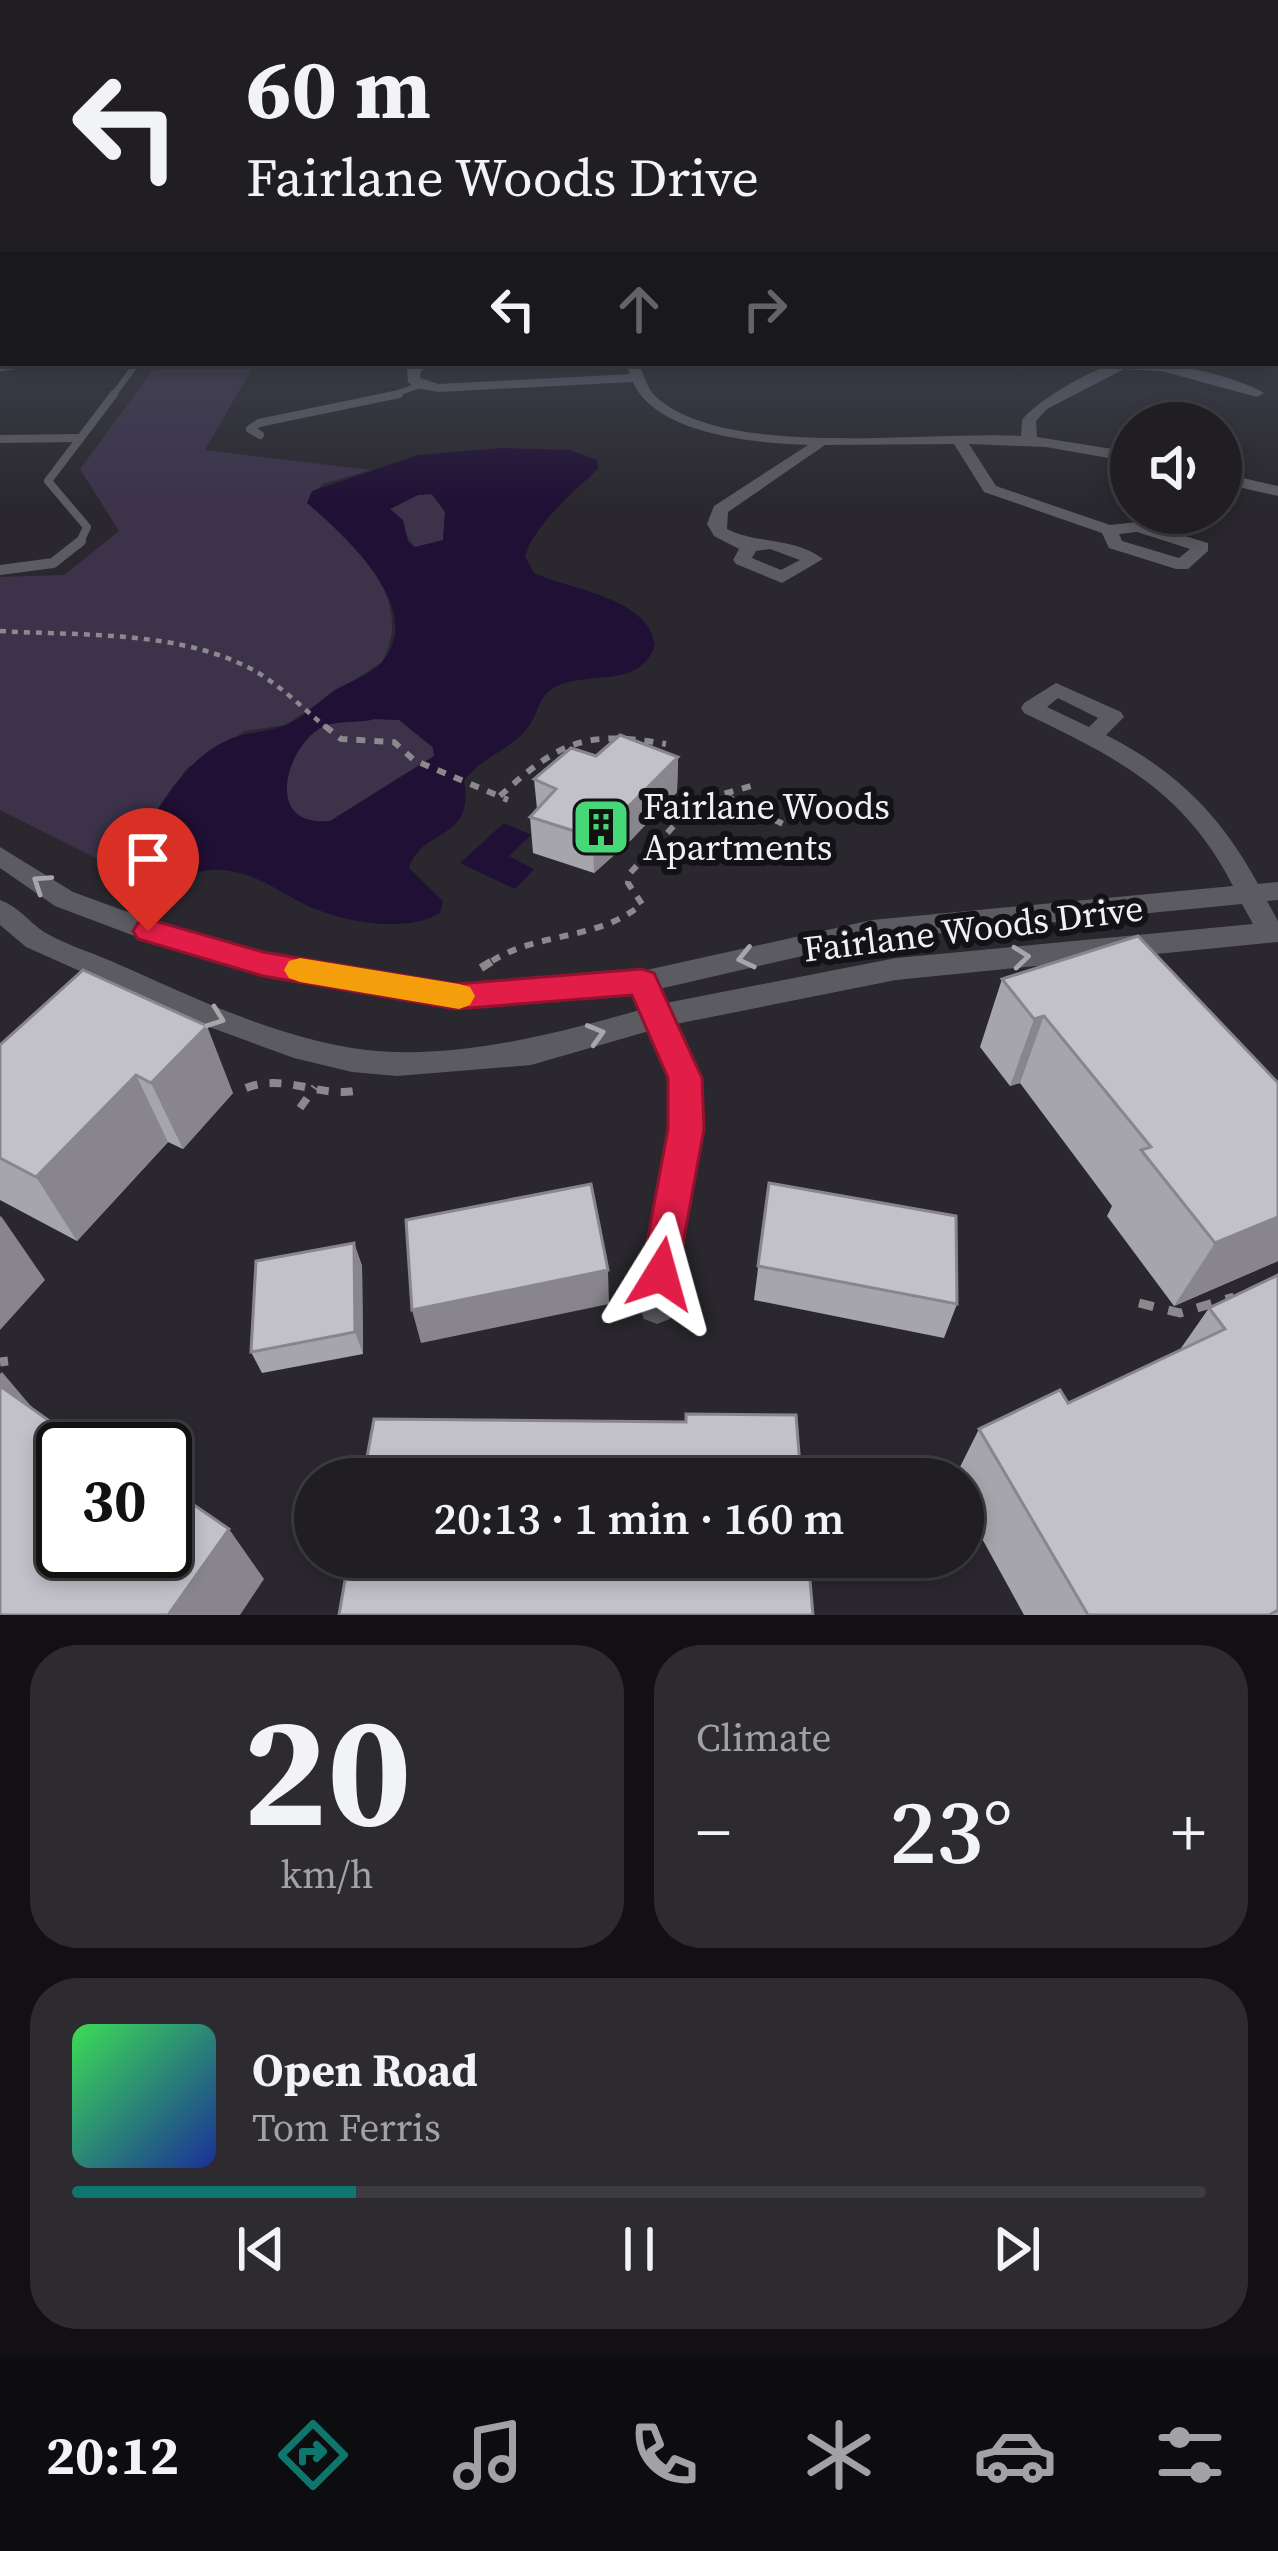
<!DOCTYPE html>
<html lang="en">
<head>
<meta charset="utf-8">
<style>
  body { margin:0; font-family:"Source Serif 4",serif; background:#2d2b2f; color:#f1f3f6; height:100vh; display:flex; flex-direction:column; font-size:45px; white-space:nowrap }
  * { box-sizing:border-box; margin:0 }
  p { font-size:39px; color:#a2a2a5 }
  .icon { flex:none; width:66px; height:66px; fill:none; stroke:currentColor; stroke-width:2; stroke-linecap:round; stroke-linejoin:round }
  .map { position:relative; height:1615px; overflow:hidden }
  .drawer { display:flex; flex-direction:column; gap:30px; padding:30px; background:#121013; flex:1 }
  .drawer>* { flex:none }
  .guide { position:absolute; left:0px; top:0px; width:1278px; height:366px; box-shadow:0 6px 18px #0003,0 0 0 3px #3d3c40; background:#201e22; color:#f1f3f6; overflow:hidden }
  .fabs { position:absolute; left:1110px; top:402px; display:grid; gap:24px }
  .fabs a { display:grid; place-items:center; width:132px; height:132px; border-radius:50%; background:#201e22; box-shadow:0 6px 18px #0003,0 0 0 3px #3d3c40; font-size:60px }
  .speed { position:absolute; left:36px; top:1422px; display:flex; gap:24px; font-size:60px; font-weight:700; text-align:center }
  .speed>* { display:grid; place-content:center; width:156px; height:156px; border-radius:50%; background:#201e22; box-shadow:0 6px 18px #0003,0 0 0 3px #3d3c40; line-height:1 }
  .speed .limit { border:6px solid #111; border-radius:18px; background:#fff; color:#111 }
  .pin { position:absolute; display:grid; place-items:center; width:102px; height:102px; color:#fff; margin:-123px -51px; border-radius:50% 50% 50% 0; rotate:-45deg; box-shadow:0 0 12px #0007 }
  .pin .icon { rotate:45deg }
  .me { position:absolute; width:132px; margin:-66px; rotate:8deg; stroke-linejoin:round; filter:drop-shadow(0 0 9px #0008) }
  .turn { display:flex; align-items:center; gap:42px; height:252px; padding:0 48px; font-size:54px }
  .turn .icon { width:156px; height:156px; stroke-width:2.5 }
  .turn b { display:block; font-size:84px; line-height:102px }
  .lanes { display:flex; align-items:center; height:114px; padding:0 48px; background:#0003; justify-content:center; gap:60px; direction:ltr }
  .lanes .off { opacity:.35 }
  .big { font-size:90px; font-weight:600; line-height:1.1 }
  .drawer .widget { flex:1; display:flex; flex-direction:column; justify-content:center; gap:18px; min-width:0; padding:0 42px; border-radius:48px; background:#2d2b2f }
  .drawer .dial { align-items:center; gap:0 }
  .dial b { font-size:156px; line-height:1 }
  .song { display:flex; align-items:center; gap:36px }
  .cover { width:144px; height:144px; border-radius:18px; background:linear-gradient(135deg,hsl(130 70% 55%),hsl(230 70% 35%)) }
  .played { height:12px; border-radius:6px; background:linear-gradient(90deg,#0f766e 25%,#3d3c40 25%) }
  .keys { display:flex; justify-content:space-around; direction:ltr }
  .heat { display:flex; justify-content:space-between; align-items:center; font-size:66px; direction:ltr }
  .drawer .tiles { flex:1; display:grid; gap:30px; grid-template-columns:1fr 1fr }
  .widget:last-child { grid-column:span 2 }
  .trip { position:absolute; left:294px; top:1458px; width:690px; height:120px; border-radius:60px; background:#201e22; box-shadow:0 6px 18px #0003,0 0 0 3px #3d3c40; font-weight:600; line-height:120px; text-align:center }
  .menu { display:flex; height:192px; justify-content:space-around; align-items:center; background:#0d0c0e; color:#a2a2a5 }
  .menu .icon { width:84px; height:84px }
  .menu .on { color:#0f766e }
  .menu b { font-size:54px; color:#f1f3f6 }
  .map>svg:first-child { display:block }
  .green { fill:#3c334b }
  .water { fill:#201035; fill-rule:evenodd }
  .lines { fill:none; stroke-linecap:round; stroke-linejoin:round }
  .path-far3 { stroke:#8b898e; stroke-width:4.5; stroke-dasharray:6 6; stroke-linecap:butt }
  .path-far2 { stroke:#8b898e; stroke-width:6; stroke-dasharray:9 9; stroke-linecap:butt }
  .path-far1 { stroke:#8b898e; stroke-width:8; stroke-dasharray:12 12; stroke-linecap:butt }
  .path { stroke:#8b898e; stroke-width:9; stroke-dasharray:15 15; stroke-linecap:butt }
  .lane-far2 { stroke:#5d5b62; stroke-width:6 }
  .lane-far1 { stroke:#5d5b62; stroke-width:8 }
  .lane { stroke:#5d5b62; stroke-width:10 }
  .street { fill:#5d5b62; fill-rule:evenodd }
  .wall { fill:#a7a5ac }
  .shaded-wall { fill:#88868c }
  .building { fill:#c2c0c8; stroke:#88868c; stroke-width:3 }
  .oneway { stroke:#a7a6ab }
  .route { fill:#e11d48; stroke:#92132f; stroke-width:3 }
  .slow { fill:#f59e0b }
  .labels { text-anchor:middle; stroke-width:12; stroke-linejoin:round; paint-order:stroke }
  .poi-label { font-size:36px; fill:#f1f0f4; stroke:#131214; text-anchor:start }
  .street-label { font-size:36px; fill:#f1f0f4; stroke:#131214 }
</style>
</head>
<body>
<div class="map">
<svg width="1278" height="1615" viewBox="0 0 1278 1615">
  <rect width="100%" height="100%" fill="#2a282e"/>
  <!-- green -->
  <g class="green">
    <path d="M158,363h97l-50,87 166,20 -49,14 -14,19c45,40 109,95 74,159l-97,63 -40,6 -59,38 -65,102 -121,-61v-233l64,-2 55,-44 -39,-62z"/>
    <path d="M431,494l14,17 -2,30 -29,6 -24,-38 28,-14z"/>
    <path d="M375,719l24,1 34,28 1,8 -104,65c-64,7 -47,-70 -12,-92 17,-11 38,-5 57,-10z"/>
  </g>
  <!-- water -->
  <g class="water">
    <path d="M502,448l68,2 27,10 1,9c-24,22 -65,57 -73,88l9,16c37,17 114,24 121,72 -15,45 -66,25 -100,42 -17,9 -16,25 -26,39 -17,24 -50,32 -65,55 11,61 -42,46 -55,87l34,33 -3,12c-37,22 -105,8 -142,-12 -23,-12 -40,-25 -67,-30 -39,-7 -70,21 -107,18l-5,-8 2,-10c25,-40 47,-89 85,-118 33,-24 44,-16 77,-27 21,-7 34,-24 52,-36 15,-9 36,-15 47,-28 46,-53 -39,-128 -75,-159l5,-12 106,-36zM432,494l13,18 -2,28 -28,7 -7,-5 -5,-22 -13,-11 28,-14zM375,719l24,1 34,27 1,9 -104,65c-67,7 -44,-72 -11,-92 15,-10 38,-5 56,-10z"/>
    <path d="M504,823l27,12 -22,21 25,13 -19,20 -55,-26z"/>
  </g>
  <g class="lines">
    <!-- path-far3 -->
    <path class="path-far3" d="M0,631c83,5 181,-1 255,40 26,15 50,39 73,58"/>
    <!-- path-far2 -->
    <g class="path-far2">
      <path d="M325,726l16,13 53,3 20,18 94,40"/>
      <path d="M500,796c60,-55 85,-66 166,-52"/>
      <path d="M726,796l61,30"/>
      <path d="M492,961c48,-30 106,-20 150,-57l-14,-21 2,-10 66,-71 62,-18"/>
    </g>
    <!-- path-far1 -->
    <g class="path-far1">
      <path d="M481,968l16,-10"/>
      <path d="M246,1088c42,-16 76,13 118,1"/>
      <path d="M300,1108l15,-21"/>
    </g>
    <!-- path -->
    <g class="path">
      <path d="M1139,1303l41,10 54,-16"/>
      <path d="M0,1362l8,-1"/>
    </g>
    <!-- lane-far2 -->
    <g class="lane-far2">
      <path d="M0,368l43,-5"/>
      <path d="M112,397l25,-34"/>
      <path d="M387,397l33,-12"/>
    </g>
    <!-- lane-far1 -->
    <g class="lane-far1">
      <path d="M260,435l-10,-6 9,-6 140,-29"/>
      <path d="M0,439l78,-1"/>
      <path d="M79,544l8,-17 -39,-46 66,-87"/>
    </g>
    <!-- lane -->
    <path class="lane" d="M0,570l53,-7 28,-22"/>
    <!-- street -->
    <g class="street">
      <path d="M416,363h18l-13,8 -1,7 19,6 191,-10 -5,-11h14c4,10 8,25 16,33 70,65 274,34 366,40l1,-16c16,-20 70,-52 96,-57 35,-6 116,12 146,30l-7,4 -96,-26 -37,-2 -77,40 -11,12 1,16 94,15v10l-85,-15 -77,-3 27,42 114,39 28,-3 70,21v8l-20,18h-12l-67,-21 -7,-15 -118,-41 -30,-48 -129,1 -97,67 -1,17c32,16 65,7 96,30l-41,24 -46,-19 -3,-4 6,-11 -25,-13 -7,-12 7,-18 94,-61c-51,-2 -152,-10 -175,-63l-194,10 -24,-4 -7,-6 -1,-13zM1137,532l53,17 -11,9 -57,-17 -3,-7zM770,549l30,11 -19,10 -29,-12 4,-7z"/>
      <path d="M1221,473l57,13v10l-57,-13z"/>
      <path d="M1056,683l65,29 3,5 -18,18c69,35 115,80 152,149l20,-2v18l-11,1 11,20v21l-382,38 -220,44 24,54 2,51 -27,177 -5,13 -13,5 -13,-5 -5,-13 31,-177v-51l-21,-47 -118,34 -134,11 -45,-4 -58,-14 -104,-38 -164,-73 -26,-22v-25c18,6 29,22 44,32 20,12 46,20 67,29 77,34 157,73 241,87 95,15 198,-13 288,-38l-7,-16 -177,14 -193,-33 -99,-28 -109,-41 -55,-38v-21l73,45 107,39 83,22 193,33 186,-15 230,-51 361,-34c-49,-96 -116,-128 -209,-173l-3,-5 3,-5zM1058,698l40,20 -9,9 -42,-20zM1242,904l11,20 -357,34 -230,45 -7,-14 213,-49z"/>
    </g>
  </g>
  <!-- wall -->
  <g class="wall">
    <rect x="0" y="278" width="3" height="73"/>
    <path d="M596,756l82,1 -1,35 -46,48 -37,33 -61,-20 -3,-36 7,-8 -3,-30z"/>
    <path d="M1002,979l276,104v178l-104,45 -67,-90 5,-10 -92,-123 -10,3 -30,-39z"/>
    <path d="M0,1045l233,48 -50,56 -15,-7 -91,99 -77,-41z"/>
    <path d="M769,1183l188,121 -13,34 -190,-38z"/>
    <path d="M354,1243l8,23 1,88 -101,19 -11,-21z"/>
    <path d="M1278,1275v340h-254l-61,-111v-25h-9l25,-50 89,-26 111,-52 30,-43z"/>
  </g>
  <!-- shaded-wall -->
  <g class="shaded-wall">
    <path d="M678,757l-1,35 -46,48 -37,33 -1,-36z"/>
    <path d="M1044,1016l-24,67 -10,3 24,-67z"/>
    <path d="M207,1026l26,67 -50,56 -32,-66z"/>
    <path d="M136,1075l32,67 -91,99 -41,-64z"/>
    <path d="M1,1216l44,64 -45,50v-113z"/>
    <path d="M1278,1217v44l-104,45 41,-63z"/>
    <path d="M354,1243l8,23 1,88 -8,-22z"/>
    <path d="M608,1270l1,34 -188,39 -9,-33z"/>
    <path d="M2,1372l49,58 -51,-41v-15z"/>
    <path d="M229,1529l35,50 -24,36h-72z"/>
  </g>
  <!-- building -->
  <g class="building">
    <rect x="0" y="278" width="3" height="31"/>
    <path d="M620,735l58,22 -47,47 -38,33 -63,-20 26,-28 -22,-10 37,-31 25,8z"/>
    <path d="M1138,936l140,147v134l-63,26 -74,-93 10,-3 -107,-131 -10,3 -32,-40z"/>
    <path d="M83,970l124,56 -56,57 -15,-8 -100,102 -36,-19v-113z"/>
    <path d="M769,1183l187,33 1,88 -199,-38z"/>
    <path d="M591,1184l17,86 -196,40 -6,-90z"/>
    <path d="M354,1243l1,89 -104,20 5,-91z"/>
    <path d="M1278,1275v335l-9,5h-181l-109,-186 81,-39 8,13 157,-74 -16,-21z"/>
    <path d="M0,1386l89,63h-26v102h102v-66l64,44 -61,86h-168z"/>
    <path d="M686,1414l110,1 5,64h-438l11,-60 312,3z"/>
    <path d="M349,1557h459l5,58h-474z"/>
  </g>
  <!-- one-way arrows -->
  <defs><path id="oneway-chevron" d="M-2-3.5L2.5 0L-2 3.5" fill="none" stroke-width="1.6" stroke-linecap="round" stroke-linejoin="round" transform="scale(3)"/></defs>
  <g class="oneway">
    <use href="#oneway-chevron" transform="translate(41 883) rotate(-146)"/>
    <use href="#oneway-chevron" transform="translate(1021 957) rotate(-6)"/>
    <use href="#oneway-chevron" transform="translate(746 958) rotate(167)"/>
    <use href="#oneway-chevron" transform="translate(216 1018) rotate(20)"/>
    <use href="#oneway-chevron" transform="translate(596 1034) rotate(-16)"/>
  </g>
  <!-- sky -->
  <linearGradient id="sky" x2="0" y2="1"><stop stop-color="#171619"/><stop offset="0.55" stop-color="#444857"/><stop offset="1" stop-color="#444857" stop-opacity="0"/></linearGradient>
  <rect width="1278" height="504" fill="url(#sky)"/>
  <!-- route -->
  <path class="route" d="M148,919l115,33 193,32 186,-15 12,4 48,105 2,51 -29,158 -14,6 -14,-6 -6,-13 27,-145v-51l-36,-83 -176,14 -193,-33 -125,-37 -5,-8 5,-8z"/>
  <!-- slow -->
  <path class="slow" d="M300,958l159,26 11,3 5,9 -5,9 -11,4 -159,-27 -11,-4 -5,-8 5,-9z"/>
  <!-- icons -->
  <defs>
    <symbol id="building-square" viewBox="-11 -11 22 22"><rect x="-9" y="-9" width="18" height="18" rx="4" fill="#46d779" stroke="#131214"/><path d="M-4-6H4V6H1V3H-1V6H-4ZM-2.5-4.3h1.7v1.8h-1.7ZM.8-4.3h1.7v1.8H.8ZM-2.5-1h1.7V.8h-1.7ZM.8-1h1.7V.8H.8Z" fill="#111"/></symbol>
  </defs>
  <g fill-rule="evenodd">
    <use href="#building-square" x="568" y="794" width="66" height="66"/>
  </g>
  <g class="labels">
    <!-- poi labels -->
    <g class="poi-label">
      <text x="643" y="819">Fairlane Woods<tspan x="643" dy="41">Apartments</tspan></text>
    </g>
    <!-- street labels -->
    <g class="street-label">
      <text transform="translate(973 928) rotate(-7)" y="13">Fairlane Woods Drive</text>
    </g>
  </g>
</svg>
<div class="fabs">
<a><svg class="icon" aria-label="sound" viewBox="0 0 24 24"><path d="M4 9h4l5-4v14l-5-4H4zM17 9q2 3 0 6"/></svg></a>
</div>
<div class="speed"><div class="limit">30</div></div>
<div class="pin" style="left:148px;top:931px;background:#d93025"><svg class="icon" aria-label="arrive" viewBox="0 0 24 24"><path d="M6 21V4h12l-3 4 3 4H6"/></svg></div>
<svg class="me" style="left:661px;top:1274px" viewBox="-20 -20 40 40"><path d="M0-17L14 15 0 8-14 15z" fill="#e11d48" stroke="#fff" stroke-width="4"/></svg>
<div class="trip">20:13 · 1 min · 160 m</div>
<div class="guide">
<div class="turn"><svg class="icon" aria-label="left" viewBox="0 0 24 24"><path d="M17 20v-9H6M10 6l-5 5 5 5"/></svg><div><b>60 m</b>Fairlane Woods Drive</div></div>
<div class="lanes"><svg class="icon" aria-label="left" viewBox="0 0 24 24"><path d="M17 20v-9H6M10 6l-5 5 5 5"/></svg><svg class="icon off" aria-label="ahead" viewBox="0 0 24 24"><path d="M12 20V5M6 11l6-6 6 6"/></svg><svg class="icon off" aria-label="right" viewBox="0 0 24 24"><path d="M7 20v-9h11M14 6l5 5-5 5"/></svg></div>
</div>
</div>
<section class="drawer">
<div class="tiles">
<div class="widget dial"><b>20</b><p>km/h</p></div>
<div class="widget"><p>Climate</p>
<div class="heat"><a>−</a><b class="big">23°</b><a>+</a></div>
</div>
<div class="widget">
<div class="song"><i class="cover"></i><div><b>Open Road</b><p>Tom Ferris</p></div></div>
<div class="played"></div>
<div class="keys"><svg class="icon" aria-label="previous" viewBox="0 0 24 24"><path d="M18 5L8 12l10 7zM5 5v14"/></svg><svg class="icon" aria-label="pause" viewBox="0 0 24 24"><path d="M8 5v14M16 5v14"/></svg><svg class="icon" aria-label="next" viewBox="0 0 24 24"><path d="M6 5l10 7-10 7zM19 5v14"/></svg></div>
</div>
</div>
</section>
<nav class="menu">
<b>20:12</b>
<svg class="icon on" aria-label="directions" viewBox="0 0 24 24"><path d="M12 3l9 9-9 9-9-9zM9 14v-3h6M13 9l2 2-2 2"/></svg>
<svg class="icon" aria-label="music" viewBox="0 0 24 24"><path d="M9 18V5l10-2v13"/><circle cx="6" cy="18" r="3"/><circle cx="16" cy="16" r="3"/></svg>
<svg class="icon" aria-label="phone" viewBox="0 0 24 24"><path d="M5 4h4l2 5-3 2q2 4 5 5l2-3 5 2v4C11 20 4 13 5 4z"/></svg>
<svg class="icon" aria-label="climate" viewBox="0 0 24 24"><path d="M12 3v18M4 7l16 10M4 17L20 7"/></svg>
<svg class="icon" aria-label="car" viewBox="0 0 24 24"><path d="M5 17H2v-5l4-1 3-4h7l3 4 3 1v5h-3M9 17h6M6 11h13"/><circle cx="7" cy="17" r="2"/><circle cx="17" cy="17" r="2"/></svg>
<svg class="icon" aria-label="filters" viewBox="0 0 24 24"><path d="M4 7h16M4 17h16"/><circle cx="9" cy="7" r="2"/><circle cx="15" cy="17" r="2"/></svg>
</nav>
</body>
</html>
